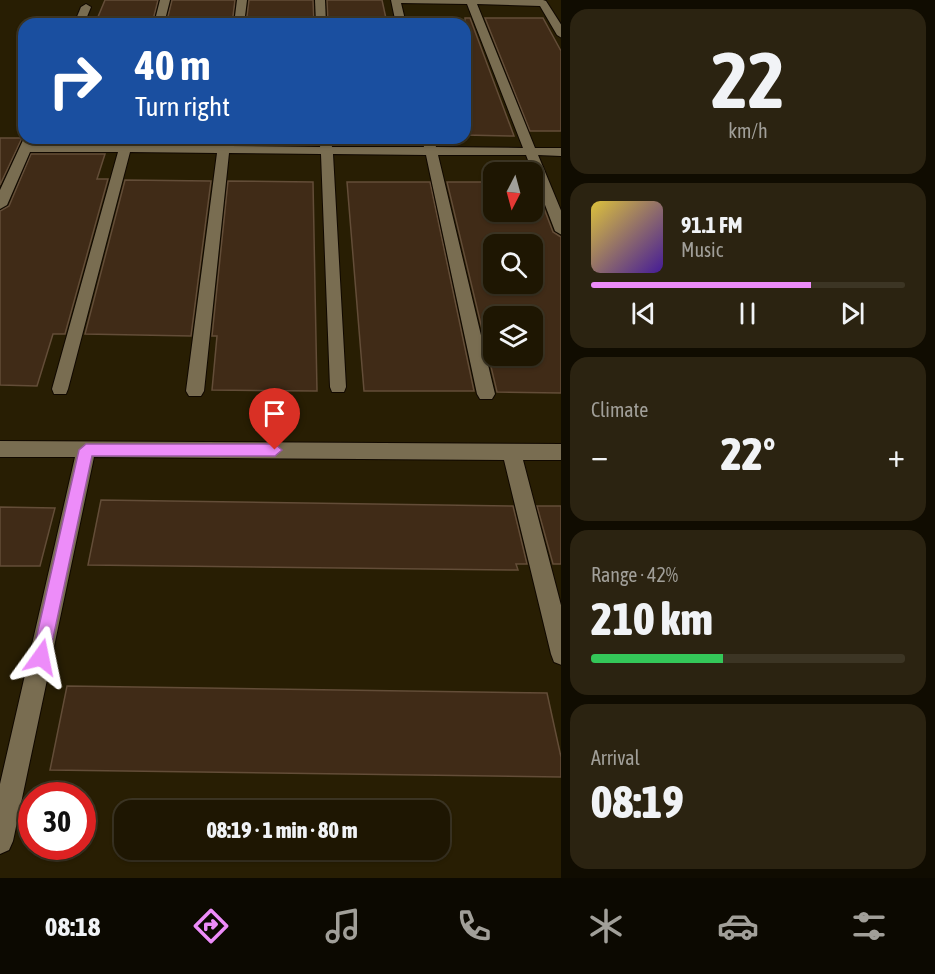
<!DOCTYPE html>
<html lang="en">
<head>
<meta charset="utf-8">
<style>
  body { margin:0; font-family:"Asap Condensed",sans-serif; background:#2b2311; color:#f1f3f6; height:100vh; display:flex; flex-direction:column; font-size:22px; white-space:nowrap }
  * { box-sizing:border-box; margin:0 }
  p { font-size:20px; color:#a19f99 }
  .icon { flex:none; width:33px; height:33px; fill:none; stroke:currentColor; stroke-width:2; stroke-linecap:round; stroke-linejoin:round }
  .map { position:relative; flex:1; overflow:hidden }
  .drawer { display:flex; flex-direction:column; gap:9px; padding:9px; background:#100c01; width:374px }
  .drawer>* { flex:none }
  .banner { position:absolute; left:18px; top:18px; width:453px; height:126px; border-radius:18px; box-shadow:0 2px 4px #0004,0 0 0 2px #3c3524; background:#1a4fa0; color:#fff; overflow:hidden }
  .needle { width:39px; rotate:186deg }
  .tools { position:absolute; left:483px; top:162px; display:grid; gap:12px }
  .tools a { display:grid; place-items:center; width:60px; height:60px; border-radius:12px; background:#1e1602; box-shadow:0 2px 4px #0004,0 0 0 2px #3c3524; font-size:30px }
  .speed { position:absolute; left:18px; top:782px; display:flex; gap:12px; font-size:30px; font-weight:700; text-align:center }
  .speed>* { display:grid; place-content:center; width:78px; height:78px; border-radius:50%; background:#1e1602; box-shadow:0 2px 4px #0004,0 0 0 2px #3c3524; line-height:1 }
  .speed .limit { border:9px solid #d22; background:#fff; color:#111 }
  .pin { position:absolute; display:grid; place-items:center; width:51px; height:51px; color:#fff; margin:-62px -26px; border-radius:50% 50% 50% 0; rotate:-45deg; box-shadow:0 0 6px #0007 }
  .pin .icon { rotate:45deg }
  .me { position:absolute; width:66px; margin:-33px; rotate:12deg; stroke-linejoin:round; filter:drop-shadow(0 0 4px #0008) }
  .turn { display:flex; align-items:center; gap:21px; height:126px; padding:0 18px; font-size:27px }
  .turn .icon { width:78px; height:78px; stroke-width:2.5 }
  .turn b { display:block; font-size:42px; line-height:51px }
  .big { font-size:45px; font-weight:800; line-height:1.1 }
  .drawer .tile { flex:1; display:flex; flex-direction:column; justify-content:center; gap:9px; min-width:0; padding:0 21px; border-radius:18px; background:#2b2311 }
  .drawer .dial { align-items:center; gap:0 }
  .dial b { font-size:78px; line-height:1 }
  .song { display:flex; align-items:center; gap:18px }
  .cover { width:72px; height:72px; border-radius:9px; background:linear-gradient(135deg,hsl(50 70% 55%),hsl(260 70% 35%)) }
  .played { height:6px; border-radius:3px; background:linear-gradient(90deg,#ed8cf9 70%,#3c3524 70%) }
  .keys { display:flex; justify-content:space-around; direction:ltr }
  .heat { display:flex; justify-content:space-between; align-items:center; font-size:33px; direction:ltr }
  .charge { height:9px; border-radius:4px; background:linear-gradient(90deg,#34c759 42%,#3c3524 0) }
  .trip { position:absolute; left:114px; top:800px; width:336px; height:60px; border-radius:18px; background:#1e1602; box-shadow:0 2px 4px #0004,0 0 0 2px #3c3524; font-weight:800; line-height:60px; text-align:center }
  .dock { display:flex; height:96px; justify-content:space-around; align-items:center; background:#0c0901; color:#a19f99 }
  .dock .icon { width:42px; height:42px }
  .dock .current { color:#ed8cf9 }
  .dock b { font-size:27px; color:#f1f3f6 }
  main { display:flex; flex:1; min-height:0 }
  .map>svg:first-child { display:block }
  .building { fill:#402b17; stroke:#634d38; stroke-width:1.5; fill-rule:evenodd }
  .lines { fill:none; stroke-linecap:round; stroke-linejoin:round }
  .minor-casing { stroke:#100800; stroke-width:2 }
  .minor { fill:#796d51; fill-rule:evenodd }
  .route { fill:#ed8cf9; stroke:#9a5ba2; stroke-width:1.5 }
</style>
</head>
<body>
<main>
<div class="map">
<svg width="562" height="878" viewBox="0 0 562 878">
  <rect width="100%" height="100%" fill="#281e03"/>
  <!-- building -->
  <g class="building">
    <path d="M105,0h53l-6,24h-57z"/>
    <path d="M172,0h63l-3,24h-66z"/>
    <path d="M249,0h64l1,24h-68z"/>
    <path d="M327,0h55l5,23 -59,1z"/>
    <path d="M465,18h5l44,118 -49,-1z"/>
    <path d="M485,18h58l18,33v80h-31z"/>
    <path d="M0,138h22l-22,47z"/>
    <path d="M38,138h71l-1,5 -71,-1z"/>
    <path d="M31,154h74l-8,25h11l-43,155h-12l-16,52 -37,-1v-174l9,-5z"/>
    <path d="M125,180l86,1 -20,155 -106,-2z"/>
    <path d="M228,181l85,1 4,209 -105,-1 5,-54h-5z"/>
    <path d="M347,182h83l44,209h-110z"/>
    <path d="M447,182h47v30h38l2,-30 19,50 8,5v156l-64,-1zM494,244h38v40h-38zM494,316h38v40h-38z"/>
    <path d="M101,500l412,6 14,58h-11l2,6 -430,-5z"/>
    <path d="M537,506h24v58h-8z"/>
    <path d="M0,507l55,1 -15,58h-40z"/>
    <path d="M67,686l480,7 14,64v20l-511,-7z"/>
  </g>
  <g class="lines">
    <defs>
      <g id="minor">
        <path d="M160,0h10l-6,24h-10z"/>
        <path d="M237,0h10l-3,24h-10z"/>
        <path d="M315,0h10l1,24h-10z"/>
        <path d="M391,0h152l3,1 16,25v12l-5,-3 -17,-29 -63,-2 58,144h27v8l-24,-1 24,58v22l-7,-4 -29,-76h-88l57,239 -3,5h-12l-3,-5 -51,-239 -93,-1 13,233 -2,5h-12l-2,-5 -9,-233 -92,-1 -25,238 -3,5h-12l-3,-5 31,-238 -87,-1 -62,237 -2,5h-12l-2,-5 66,-237h-88l-23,53 -7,4v-19l24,-52h12l-3,6 87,1 3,-7h10l-1,7 86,1 1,-8h12l-1,8 90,1 1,-9h10l1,9h92l-2,-9h12l2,9 87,1 -56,-144 -66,-1 5,21h-10z"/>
        <path d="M86,4l5,3 -7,17h-10l7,-17z"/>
        <path d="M0,441l562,3v16h-39l39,149v56l-8,-3 -3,-8 -47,-194 -410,-3 -81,384 -4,9 -9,4v-70l75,-327h-75z"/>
      </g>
    </defs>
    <!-- minor casing -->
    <use href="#minor" class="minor-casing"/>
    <!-- minor -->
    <use href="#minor" class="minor"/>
  </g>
  <!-- route -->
  <path class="route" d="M86,444h189l7,6 -7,6h-183l-43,201 -2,6 -6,2 -6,-2 -3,-6 47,-207z"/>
</svg>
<div class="tools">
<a><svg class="needle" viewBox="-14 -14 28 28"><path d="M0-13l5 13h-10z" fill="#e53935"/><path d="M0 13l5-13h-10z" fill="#a19f99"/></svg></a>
<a><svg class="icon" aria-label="search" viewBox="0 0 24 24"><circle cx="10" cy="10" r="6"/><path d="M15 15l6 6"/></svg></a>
<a><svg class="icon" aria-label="layers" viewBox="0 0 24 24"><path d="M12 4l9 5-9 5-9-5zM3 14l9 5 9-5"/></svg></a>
</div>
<div class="speed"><div class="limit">30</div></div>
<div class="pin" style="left:275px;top:450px;background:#d93025"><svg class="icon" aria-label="arrive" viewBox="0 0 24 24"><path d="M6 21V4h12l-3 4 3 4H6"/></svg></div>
<svg class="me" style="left:41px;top:657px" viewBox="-20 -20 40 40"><path d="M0-17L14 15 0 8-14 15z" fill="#ed8cf9" stroke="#fff" stroke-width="4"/></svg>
<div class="trip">08:19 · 1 min · 80 m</div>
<div class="banner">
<div class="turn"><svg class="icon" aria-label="right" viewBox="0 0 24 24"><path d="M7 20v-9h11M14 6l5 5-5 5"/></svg><div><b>40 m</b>Turn right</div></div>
</div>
</div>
<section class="drawer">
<div class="tile dial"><b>22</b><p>km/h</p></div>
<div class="tile">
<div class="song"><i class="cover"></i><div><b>91.1 FM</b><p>Music</p></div></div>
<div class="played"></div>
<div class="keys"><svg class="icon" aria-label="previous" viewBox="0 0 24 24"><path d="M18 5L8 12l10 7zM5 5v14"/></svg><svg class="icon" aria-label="pause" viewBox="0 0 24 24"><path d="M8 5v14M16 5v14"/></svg><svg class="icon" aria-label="next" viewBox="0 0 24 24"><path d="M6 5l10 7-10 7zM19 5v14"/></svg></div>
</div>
<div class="tile"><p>Climate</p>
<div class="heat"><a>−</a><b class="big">22°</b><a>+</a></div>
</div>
<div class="tile"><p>Range · 42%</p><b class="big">210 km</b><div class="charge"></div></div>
<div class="tile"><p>Arrival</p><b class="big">08:19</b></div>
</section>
</main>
<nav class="dock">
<b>08:18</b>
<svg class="icon current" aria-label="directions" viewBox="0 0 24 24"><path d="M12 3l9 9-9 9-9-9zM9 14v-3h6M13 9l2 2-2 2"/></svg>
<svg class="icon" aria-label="music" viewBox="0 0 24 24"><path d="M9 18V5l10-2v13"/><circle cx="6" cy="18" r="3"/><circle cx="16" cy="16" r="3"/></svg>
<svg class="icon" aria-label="phone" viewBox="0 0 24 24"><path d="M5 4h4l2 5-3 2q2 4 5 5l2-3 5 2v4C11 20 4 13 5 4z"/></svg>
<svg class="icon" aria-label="climate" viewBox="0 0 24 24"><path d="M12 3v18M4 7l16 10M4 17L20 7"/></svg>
<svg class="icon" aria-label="car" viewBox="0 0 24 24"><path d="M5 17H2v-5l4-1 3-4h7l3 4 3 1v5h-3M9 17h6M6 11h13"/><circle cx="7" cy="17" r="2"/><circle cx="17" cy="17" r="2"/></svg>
<svg class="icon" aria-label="filters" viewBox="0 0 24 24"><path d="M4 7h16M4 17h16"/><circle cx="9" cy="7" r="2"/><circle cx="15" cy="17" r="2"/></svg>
</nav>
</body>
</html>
